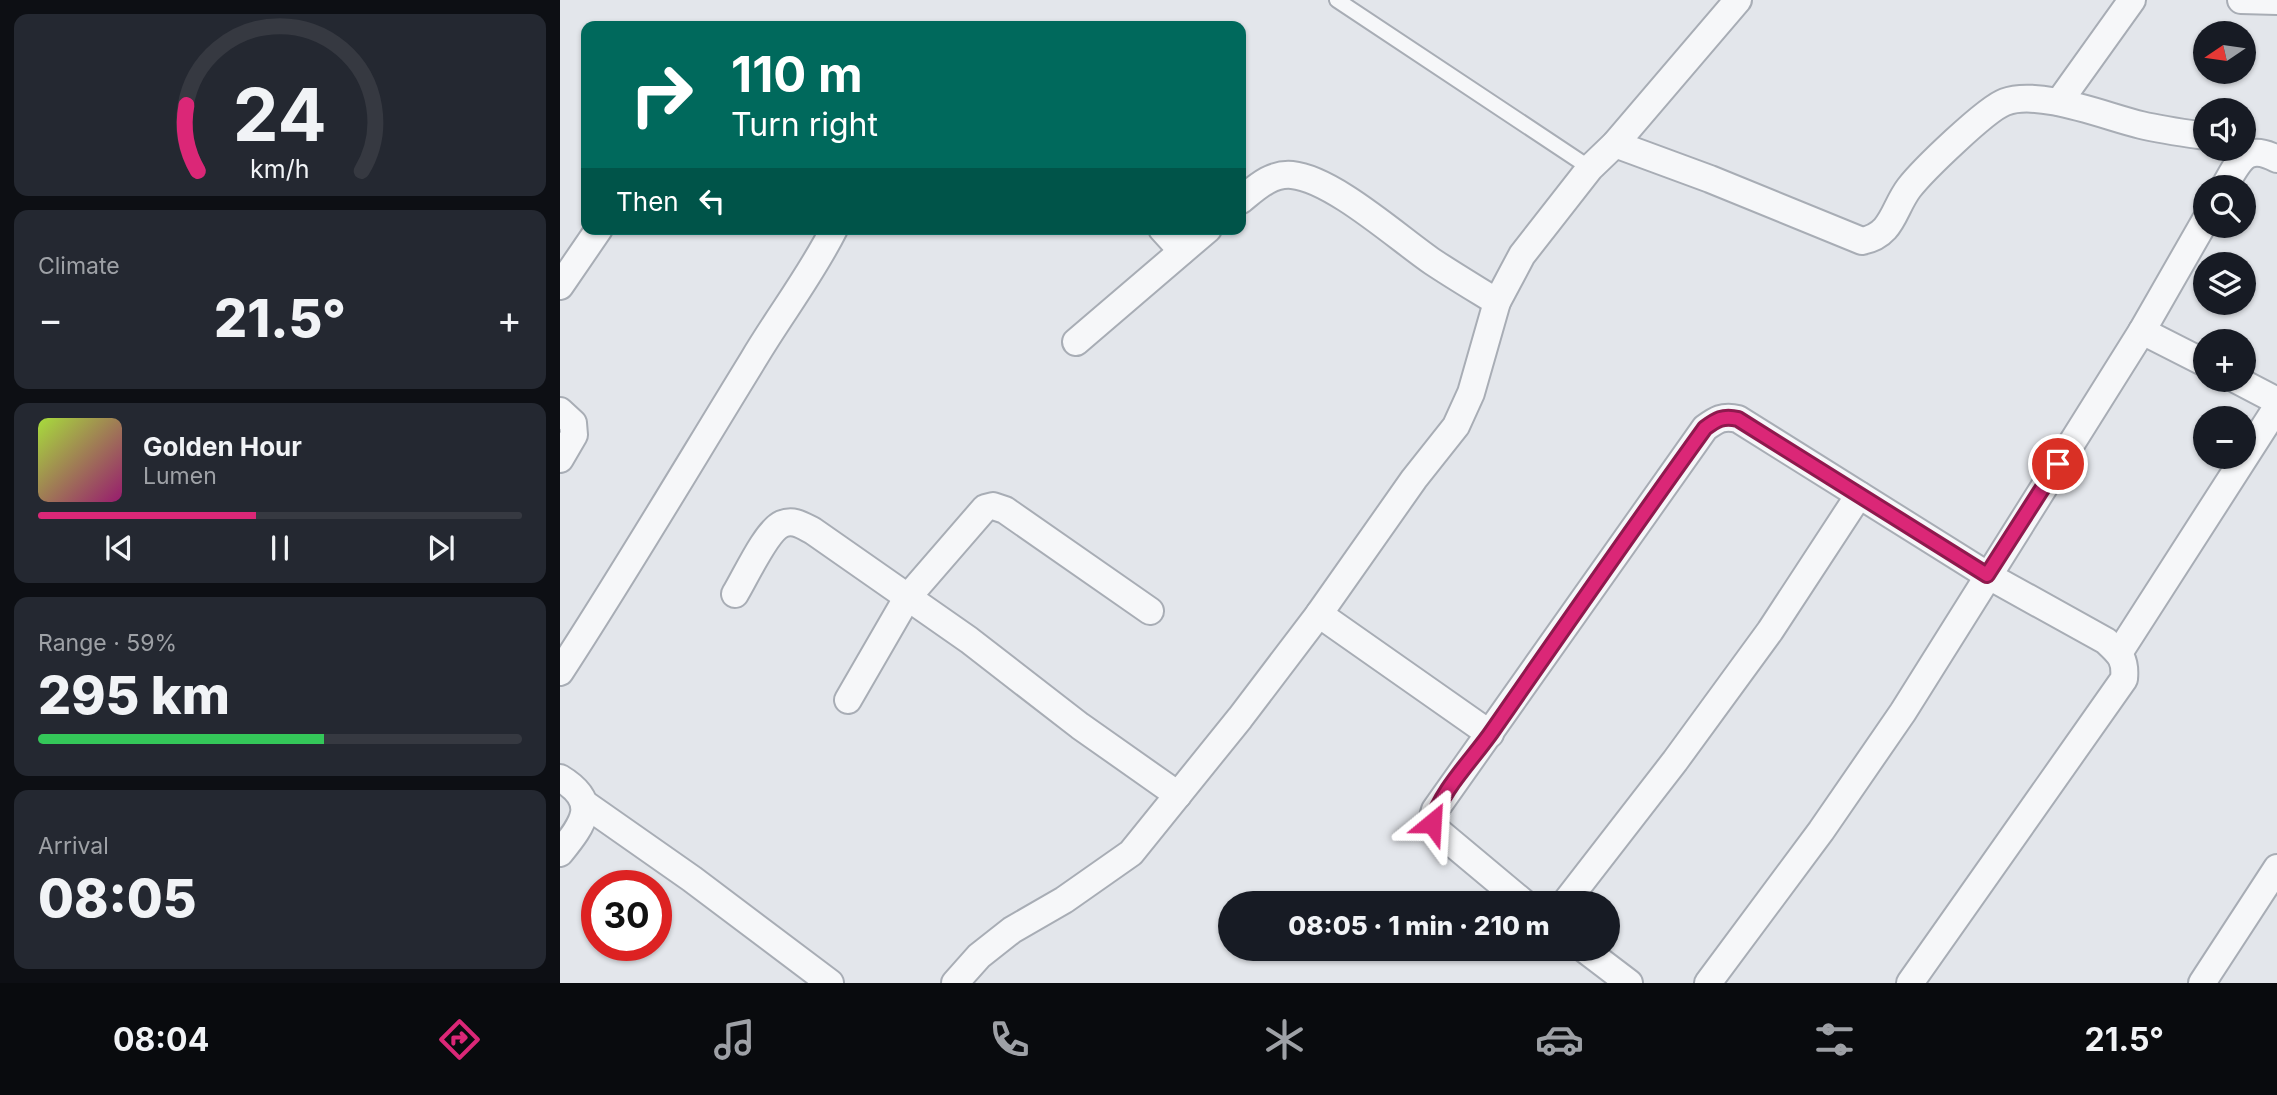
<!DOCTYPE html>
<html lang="en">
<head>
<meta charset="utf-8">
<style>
  body { margin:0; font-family:Inter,sans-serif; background:#242831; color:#f1f3f6; height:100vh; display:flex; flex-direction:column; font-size:26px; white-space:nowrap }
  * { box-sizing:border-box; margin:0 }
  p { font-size:23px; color:#9ea1a6 }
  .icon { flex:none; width:38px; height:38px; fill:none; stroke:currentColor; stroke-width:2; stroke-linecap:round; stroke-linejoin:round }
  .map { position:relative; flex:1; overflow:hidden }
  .panel { display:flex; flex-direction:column; gap:14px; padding:14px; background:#0d0f14; width:560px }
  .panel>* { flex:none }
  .top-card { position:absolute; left:21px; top:21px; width:665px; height:214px; border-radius:14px; box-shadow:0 2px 5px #0004; background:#00695c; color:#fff; overflow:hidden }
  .needle { width:46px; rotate:257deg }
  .tools { position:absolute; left:1633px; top:21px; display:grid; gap:14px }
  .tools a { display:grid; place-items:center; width:63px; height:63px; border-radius:50%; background:#171b24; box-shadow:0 2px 5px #0004; font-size:35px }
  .speed { position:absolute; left:21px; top:870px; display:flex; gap:14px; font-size:35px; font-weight:700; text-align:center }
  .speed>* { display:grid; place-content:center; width:91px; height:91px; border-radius:50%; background:#171b24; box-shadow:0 2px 5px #0004; line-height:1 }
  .speed .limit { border:10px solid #d22; background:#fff; color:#111 }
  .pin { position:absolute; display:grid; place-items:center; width:60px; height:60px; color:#fff; margin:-30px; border:4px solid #fff; border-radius:50%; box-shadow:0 2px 7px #0007 }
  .me { position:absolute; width:77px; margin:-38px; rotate:27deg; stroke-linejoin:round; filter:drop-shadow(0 0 5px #0008) }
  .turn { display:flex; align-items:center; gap:24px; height:147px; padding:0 35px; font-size:32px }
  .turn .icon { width:91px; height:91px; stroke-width:2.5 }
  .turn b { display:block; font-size:49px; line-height:60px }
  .then { display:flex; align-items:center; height:66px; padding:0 35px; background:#0003; gap:14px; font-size:26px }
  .big { font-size:52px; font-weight:800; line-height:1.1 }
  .panel .tile { flex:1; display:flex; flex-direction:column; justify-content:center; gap:10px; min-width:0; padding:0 24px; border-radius:14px; background:#242831 }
  .panel .dial { align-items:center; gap:0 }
  .dial svg { height:182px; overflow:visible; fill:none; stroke:#363941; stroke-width:7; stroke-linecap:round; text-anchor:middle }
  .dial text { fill:#f1f3f6; stroke:none }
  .song { display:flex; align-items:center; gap:21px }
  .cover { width:84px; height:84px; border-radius:10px; background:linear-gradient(135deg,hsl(80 70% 55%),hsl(320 70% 35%)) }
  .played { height:7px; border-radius:4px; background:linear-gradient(90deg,#db2777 45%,#363941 45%) }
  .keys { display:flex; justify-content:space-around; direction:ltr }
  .heat { display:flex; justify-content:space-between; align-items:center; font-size:38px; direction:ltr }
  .charge { height:10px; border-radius:5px; background:linear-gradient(90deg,#34c759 59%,#363941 0) }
  .trip { position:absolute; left:658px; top:891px; width:402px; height:70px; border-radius:35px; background:#171b24; box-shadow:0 2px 5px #0004; font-weight:800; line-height:70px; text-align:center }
  .dock { display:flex; height:112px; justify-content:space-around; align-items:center; background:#090b0e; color:#9ea1a6 }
  .dock .icon { width:49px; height:49px }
  .dock .active { color:#db2777 }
  .dock b { font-size:32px; color:#f1f3f6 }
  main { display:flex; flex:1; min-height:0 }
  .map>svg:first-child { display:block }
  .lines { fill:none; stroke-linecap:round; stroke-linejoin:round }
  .service-casing { stroke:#a8adb5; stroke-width:18 }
  .minor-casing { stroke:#a8adb5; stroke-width:30 }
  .service { stroke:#f6f7f9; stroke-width:14 }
  .minor { stroke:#f6f7f9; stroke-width:26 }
  .route-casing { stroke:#8e194d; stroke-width:18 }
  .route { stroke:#db2777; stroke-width:12 }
</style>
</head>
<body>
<main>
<section class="panel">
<div class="tile dial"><svg viewBox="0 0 100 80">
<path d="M14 69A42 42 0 1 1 86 69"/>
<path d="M14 69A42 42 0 0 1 9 40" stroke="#db2777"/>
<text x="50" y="56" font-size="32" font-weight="700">24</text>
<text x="50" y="72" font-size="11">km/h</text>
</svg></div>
<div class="tile"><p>Climate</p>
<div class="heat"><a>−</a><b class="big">21.5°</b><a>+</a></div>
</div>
<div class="tile">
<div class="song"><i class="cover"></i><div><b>Golden Hour</b><p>Lumen</p></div></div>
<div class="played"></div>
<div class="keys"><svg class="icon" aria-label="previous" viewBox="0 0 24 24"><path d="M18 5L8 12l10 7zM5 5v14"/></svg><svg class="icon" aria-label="pause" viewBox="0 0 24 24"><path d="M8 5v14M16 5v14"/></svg><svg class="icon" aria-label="next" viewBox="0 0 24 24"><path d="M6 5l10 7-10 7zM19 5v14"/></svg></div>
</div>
<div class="tile"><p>Range · 59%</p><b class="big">295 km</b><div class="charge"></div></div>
<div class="tile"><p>Arrival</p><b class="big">08:05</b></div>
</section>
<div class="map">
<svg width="1717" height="983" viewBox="0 0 1717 983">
  <rect width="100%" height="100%" fill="#e3e6eb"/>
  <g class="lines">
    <defs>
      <path id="service" d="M777,0l253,168"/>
      <g id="minor">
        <path d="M1681,0l36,1"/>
        <path d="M1499,102l73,-102"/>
        <path d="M1055,144l95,35 152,62c31,-6 31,-32 47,-53 14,-18 77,-79 96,-86 34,-13 102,15 136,23 21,5 43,8 64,11"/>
        <path d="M1664,187c15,-25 21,-45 53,-28"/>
        <path d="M681,200c15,-12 30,-27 51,-25 41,4 106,63 141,87 21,14 43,27 64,40"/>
        <path d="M602,229l20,22"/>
        <path d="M0,286l39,-57"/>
        <path d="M1582,331l63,32"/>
        <path d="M516,342l132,-113"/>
        <path d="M1677,380l40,21"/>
        <path d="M0,411l13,12 1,12 -14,24"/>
        <path d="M175,594c10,-16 31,-63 47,-70 12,-5 21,2 31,7l156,109 111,86 98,69"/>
        <path d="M759,614l171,120"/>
        <path d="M1559,653l158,-246"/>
        <path d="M0,672c67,-103 129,-208 193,-312 26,-44 58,-85 81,-131"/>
        <path d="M288,700l59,-102 78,-90 8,-2 12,4 145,101"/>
        <path d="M0,778c40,24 24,45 0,75"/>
        <path d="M25,804l107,75 138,104"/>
        <path d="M964,903l-85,-71 -8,-9 4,-13 270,-382c11,-8 18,-13 33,-9l249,156 119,66c14,13 20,18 18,38l-214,304"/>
        <path d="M1005,903l110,-142 95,-130 89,-136"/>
        <path d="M1023,948l46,35"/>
        <path d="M395,983l24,-27 33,-26 52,-30 67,-47 109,-135 79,-104 95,-135 42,-53 15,-33 26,-91 25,-47 68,-87 25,-24 123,-144"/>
        <path d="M1148,983l113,-152 82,-119 239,-381 63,-110"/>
        <path d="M1642,983l75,-115"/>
      </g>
    </defs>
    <!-- service casing -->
    <use href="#service" class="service-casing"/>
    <!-- minor casing -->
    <use href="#minor" class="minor-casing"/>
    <!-- service -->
    <use href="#service" class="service"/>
    <!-- minor -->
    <use href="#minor" class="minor"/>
  </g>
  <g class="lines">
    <defs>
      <path id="route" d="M872,823c8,-32 42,-65 61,-93 70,-101 140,-202 212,-302 11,-8 18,-13 33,-9l249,156 71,-111"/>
    </defs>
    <!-- route casing -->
    <use href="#route" class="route-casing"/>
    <!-- route -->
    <use href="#route" class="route"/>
  </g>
</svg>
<div class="tools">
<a><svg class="needle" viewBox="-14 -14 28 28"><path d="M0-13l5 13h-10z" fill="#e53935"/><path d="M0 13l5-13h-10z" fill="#9ea1a6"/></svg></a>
<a><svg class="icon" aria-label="sound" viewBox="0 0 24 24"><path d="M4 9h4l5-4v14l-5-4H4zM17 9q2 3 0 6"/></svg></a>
<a><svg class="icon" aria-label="search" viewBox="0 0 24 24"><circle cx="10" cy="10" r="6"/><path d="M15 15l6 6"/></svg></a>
<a><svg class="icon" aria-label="layers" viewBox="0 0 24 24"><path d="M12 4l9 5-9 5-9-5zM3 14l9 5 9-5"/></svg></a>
<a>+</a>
<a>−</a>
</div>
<div class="speed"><div class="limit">30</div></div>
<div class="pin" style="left:1498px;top:464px;background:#d93025"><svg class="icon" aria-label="arrive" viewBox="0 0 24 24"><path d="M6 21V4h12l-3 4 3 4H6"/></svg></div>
<svg class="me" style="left:872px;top:823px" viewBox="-20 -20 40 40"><path d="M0-17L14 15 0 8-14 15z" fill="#db2777" stroke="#fff" stroke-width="4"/></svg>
<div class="trip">08:05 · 1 min · 210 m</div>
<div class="top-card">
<div class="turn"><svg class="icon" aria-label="right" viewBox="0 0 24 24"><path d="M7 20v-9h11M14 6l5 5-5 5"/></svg><div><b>110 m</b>Turn right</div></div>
<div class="then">Then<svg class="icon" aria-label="left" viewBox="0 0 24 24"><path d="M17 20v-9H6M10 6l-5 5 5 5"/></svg></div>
</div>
</div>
</main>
<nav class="dock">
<b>08:04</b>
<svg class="icon active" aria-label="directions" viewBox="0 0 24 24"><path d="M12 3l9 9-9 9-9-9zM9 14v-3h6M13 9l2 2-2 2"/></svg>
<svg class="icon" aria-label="music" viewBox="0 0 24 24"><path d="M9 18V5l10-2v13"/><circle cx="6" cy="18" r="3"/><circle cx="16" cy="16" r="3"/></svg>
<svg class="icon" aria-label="phone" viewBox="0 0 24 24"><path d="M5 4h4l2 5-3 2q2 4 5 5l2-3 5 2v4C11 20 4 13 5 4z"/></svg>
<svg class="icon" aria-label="climate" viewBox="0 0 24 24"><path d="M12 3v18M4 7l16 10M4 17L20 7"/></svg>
<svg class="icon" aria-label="car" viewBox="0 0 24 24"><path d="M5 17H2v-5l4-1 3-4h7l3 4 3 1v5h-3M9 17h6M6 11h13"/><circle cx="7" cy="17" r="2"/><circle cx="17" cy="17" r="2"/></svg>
<svg class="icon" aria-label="filters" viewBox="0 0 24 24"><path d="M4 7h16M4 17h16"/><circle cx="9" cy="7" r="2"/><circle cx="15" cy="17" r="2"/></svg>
<b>21.5°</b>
</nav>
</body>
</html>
